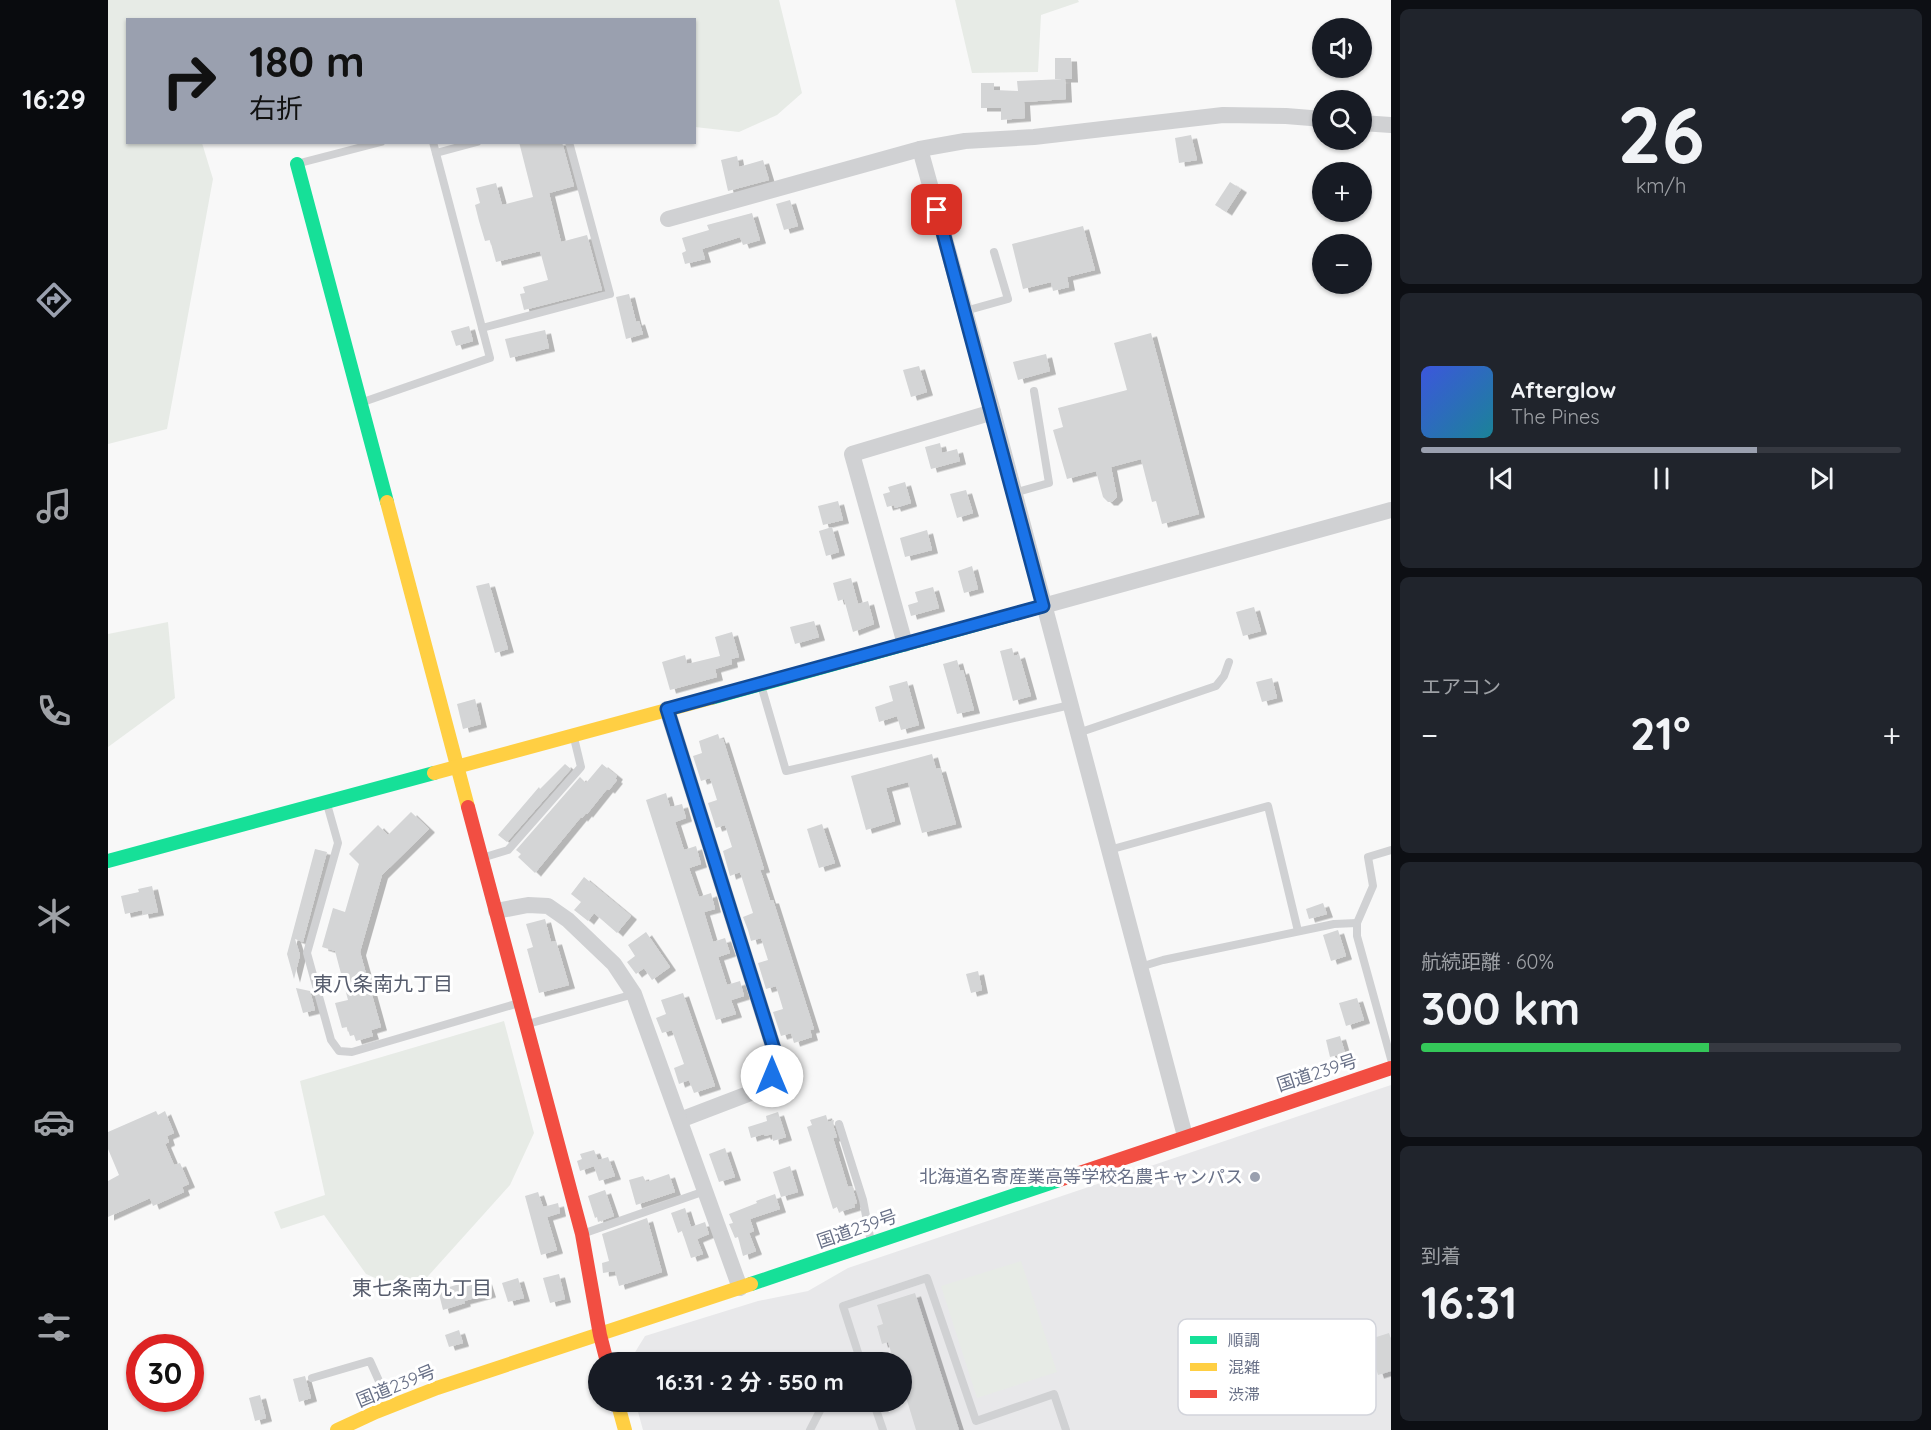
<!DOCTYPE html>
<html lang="ja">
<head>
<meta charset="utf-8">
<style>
  body { margin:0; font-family:Quicksand,"Noto Sans JP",sans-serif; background:#20242c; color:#f1f3f6; height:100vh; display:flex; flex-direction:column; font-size:22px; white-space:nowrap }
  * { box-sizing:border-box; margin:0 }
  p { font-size:20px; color:#9ea1a6 }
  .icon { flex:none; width:33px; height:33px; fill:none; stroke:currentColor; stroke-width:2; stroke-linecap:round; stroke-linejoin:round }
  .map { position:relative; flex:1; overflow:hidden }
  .details { display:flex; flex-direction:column; gap:9px; padding:9px; background:#0d0f14; width:540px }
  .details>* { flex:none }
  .banner { position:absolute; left:18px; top:18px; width:570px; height:126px; border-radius:0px; box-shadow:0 2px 4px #0004; background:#9aa0af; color:#111; overflow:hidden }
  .tools { position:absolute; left:1204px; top:18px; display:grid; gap:12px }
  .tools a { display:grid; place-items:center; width:60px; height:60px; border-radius:50%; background:#171b24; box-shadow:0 2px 4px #0004; font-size:30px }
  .speed { position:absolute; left:18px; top:1334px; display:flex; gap:12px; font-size:30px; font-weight:700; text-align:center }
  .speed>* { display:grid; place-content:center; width:78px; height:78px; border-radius:50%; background:#171b24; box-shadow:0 2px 4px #0004; line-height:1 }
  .speed .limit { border:9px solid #d22; background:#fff; color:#111 }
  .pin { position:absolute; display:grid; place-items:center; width:51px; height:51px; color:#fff; margin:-26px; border-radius:12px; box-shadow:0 3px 9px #0006 }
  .me { position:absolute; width:66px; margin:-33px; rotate:0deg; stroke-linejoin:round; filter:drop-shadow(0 0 4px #0008) }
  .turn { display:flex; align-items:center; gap:21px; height:126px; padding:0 24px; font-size:27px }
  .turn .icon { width:78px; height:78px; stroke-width:2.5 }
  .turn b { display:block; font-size:42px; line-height:51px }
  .big { font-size:45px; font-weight:700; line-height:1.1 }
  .details .widget { flex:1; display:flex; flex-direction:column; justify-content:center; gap:9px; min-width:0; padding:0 21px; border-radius:9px; background:#20242c }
  .details .dial { align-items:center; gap:0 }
  .dial b { font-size:78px; line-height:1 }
  .song { display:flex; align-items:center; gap:18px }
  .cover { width:72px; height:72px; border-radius:9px; background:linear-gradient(135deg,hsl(230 70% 55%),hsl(190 70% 35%)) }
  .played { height:6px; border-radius:3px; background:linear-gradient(90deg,#9aa0af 70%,#363941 70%) }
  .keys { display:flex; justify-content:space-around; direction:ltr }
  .heat { display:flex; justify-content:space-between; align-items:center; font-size:33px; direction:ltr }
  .charge { height:9px; border-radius:4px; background:linear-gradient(90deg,#34c759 60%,#363941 0) }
  .trip { position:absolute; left:480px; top:1352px; width:324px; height:60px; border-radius:30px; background:#171b24; box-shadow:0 2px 4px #0004; font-weight:700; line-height:60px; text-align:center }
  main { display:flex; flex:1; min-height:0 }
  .dock { display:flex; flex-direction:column; width:108px; justify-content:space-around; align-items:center; background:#090b0e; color:#9ea1a6 }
  .dock .icon { width:42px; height:42px }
  .dock .current { color:#9aa0af }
  .dock b { font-size:27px; color:#f1f3f6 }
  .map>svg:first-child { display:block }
  .built { fill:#e8e8ea }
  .green { fill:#e7ebe6 }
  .building { fill:#d4d5d6; filter:url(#shadow) }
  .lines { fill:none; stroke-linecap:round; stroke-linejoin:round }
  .lane { stroke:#d0d1d3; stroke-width:8 }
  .street { stroke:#d0d1d3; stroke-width:16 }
  .fast { stroke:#16e098; stroke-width:14 }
  .slow { stroke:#ffcf43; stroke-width:14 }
  .jam { stroke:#f24e42; stroke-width:14 }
  .route-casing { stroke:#114b97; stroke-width:15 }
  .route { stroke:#1a73e8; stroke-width:10 }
  .poi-dot { fill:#9aa0af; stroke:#fff; stroke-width:2 }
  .labels { text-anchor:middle; stroke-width:6; stroke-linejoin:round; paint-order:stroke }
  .street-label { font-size:18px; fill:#687087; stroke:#fff }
  .poi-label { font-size:18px; fill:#687087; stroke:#fff; text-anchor:end }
  .neighbourhood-label { font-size:20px; fill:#565c6c; stroke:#fff }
  .key { fill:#fff; stroke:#d2d4db; stroke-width:1.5 }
  .key-label { font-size:16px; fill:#687087 }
</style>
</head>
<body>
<main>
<nav class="dock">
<b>16:29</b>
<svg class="icon current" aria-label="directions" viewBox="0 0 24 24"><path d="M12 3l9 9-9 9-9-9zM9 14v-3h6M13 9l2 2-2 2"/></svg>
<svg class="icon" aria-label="music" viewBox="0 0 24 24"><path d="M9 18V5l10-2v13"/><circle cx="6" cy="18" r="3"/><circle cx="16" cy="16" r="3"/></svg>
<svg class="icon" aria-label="phone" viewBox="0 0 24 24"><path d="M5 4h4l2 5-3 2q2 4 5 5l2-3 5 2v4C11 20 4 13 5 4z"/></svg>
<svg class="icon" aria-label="climate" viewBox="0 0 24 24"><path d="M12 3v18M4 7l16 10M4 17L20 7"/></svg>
<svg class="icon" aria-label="car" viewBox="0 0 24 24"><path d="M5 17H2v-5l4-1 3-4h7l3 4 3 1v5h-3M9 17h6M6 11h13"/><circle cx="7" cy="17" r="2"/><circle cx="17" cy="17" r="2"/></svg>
<svg class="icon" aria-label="filters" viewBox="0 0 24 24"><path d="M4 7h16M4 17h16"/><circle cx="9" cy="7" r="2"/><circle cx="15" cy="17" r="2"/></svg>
</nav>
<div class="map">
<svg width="1283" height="1430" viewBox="0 0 1283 1430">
  <defs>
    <filter id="shadow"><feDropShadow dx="6" dy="3.5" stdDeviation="0" flood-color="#0004"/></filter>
  </defs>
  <rect width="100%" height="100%" fill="#f8f8f8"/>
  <!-- built -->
  <path class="built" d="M1283,1085v345h-748l-8,-29h267v-39h-273l16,-26 113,-35 50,-10 40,-23z"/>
  <!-- green -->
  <g class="green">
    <path d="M0,0h671l23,93 -25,22 -38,17 -44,-5 -1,-107h-566v122l74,1 11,36 -46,250 -59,15z"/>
    <path d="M847,0h123l1,2 -38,13 -3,57 -66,1z"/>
    <path d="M60,622l7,76 -67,49v-113z"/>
    <path d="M396,1021l30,112 -24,52 -98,109 -46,-20 -42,-59 -43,14 -7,-17 51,-17 -25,-114z"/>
    <path d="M913,1261l36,111 -80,26 -36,-112z"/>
  </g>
  <!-- building -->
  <g class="building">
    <path d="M947,58h16l1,21h-17z"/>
    <path d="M957,79l1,20 -42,3 1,16 -24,2v-12h-20v-25h13v7l24,1 -1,-10z"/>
    <path d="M1083,135l6,25 -18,3 -4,-25z"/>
    <path d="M411,142h43l12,44 -25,7 12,49 26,-7 15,55 -78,20 -4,-16 5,-1 -2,-6 25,-7 -8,-29 -44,11 -6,-22 -5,1 -6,-20 -4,-16 5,-2 -4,-15 20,-5 6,22 31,-8z"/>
    <path d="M629,156l2,11 24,-7 6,20 -41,11 -7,-31z"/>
    <path d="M1122,182l11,7 -15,23 -11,-7z"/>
    <path d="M682,200l8,26 -14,4 -8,-26z"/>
    <path d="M644,213l8,27 -17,5 -3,-8 -38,12 3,10 -20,5 -3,-11 4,-2 -4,-13 27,-8 -2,-5z"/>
    <path d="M975,226l12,44 -28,7 2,10 -16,4 -2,-9 -28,7 -11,-45z"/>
    <path d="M521,294l7,28 3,-1 4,13 -17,5 -10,-42z"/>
    <path d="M361,326l4,15 -17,5 -5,-15z"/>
    <path d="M437,330l4,18 -39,10 -5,-19z"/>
    <path d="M1043,333l48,181 -37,10 -6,-23 -4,1 -11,-43 -30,8 6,30 -5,5h-4l-5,-5 -7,-26 -29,8 -14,-49 10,-3 -5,-19 69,-18 -13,-47z"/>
    <path d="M938,354l4,17 -32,9 -5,-18z"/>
    <path d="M811,366l8,26 -16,5 -8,-27z"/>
    <path d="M832,443l2,10 15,-4 3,12 -29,8 -6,-22z"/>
    <path d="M797,482l6,21 -16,5 -1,-3 -7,2 -4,-13 7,-2 -2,-5z"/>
    <path d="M858,490l7,23 -16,5 -7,-24z"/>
    <path d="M730,501l5,19 -20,5 -5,-19z"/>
    <path d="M724,527l7,25 -13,4 -7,-25z"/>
    <path d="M819,530l5,20 -27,7 -5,-19z"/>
    <path d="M864,566l6,23 -14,4 -6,-22z"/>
    <path d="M743,578l7,26 10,-3 6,23 -21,8 -9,-33 -6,2 -5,-18z"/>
    <path d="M381,583l19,66 -13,4 -19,-67z"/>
    <path d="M825,587l6,21 -28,8 -3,-11 10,-3 -3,-10z"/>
    <path d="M1146,607l7,24 -18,5 -7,-24z"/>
    <path d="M706,621l5,16 -24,7 -5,-17z"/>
    <path d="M624,632l7,25 -8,2 1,5 -17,5 2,8 -47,13 -8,-28 23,-7 2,9 33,-8 -5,-19z"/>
    <path d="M904,648l2,8 5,-2 12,42 -18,5 -13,-50z"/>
    <path d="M849,660l3,11 3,-1 11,40 -17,4 -14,-50z"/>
    <path d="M1164,678l5,20 -15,4 -6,-20z"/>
    <path d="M799,681l12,44 -18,5 -4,-14 -18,6 -4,-15 18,-6 -4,-15z"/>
    <path d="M367,699l6,25 -18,5 -6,-25z"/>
    <path d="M610,734l2,6 3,-1 41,130 -4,1 3,8 7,22h3l41,129 -4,1 2,7 -18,6 -3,-10 -10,3 -8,-24 10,-3 -7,-23 -10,3 -8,-26 10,-3 -7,-22 -10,3 -3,-11 -5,-13 10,-4 -13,-41 -10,4 -7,-25 9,-4 -7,-22 -9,3 -8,-25 9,-3 -7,-22 -9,3 -8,-25 9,-3 -3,-12z"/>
    <path d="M824,754l4,15 4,-1 16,56 -34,9 -14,-51 -22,6 9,33 -29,9 -15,-54z"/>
    <path d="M457,764l6,5 -64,73 -9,-7 41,-48 1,2z"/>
    <path d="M494,764l15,12 -2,3 2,1 -8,10 -2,-1 -20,25 -1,-1 -4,5 -1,-1 -46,56 -17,-16 3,-3 -5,-4 64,-73 6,6z"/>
    <path d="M558,793l4,14 12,-3 4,14 -11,4 9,28 12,-4 5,18 -12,4 10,29 12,-4 4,16 -11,3 9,30 12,-4 5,15 -12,4 9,28 13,-4 4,15 -13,4 5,14 -20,6 -70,-220z"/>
    <path d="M303,812l18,17 -47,46 -22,77 21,75 -10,3 2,6 -17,5 -2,-6 -4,1 -3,-9 -5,1 -7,-25 13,-3 -13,-49 -13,-4 11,-39 12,4 14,-48 -10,-10 29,-29 10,10z"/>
    <path d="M714,824l13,39 -16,5 -12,-39z"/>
    <path d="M207,849l12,3 -24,90 -8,-3 5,16 -6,24 -7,-25z"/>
    <path d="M476,877l47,39 -14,17 -23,-20 -6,8 -14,-11 7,-8 -10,-8z"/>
    <path d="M44,886l6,26 -15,3 -1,-5 -17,4 -4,-18 18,-4 -1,-3z"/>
    <path d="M1215,903l4,11 -18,5 -3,-10z"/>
    <path d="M437,919l6,23 5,-1 13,44 -30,8 -12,-44 6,-2 -7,-23z"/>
    <path d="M1230,930l8,26 -15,5 -8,-26z"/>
    <path d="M538,932l24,35 -18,13 -8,-12 -8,6 -9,-12 8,-6 -7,-11z"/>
    <path d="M870,971l4,19 -11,3 -5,-19z"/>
    <path d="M188,988l14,3 5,19 -12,3z"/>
    <path d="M575,993l32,93 -21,7 -5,-13 -10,4 -5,-16 10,-4 -12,-34 -10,3 -6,-15 10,-4 -5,-14z"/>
    <path d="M1249,998l7,22 -18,6 -7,-23z"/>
    <path d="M1232,1036l5,17 -15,4 -4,-17z"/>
    <path d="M48,1111l2,4 7,-4 9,22 -7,3 2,6 -4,2 9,21 6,-2 9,21 -7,3 2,5 -31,14 -3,-8 -42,19v-36l11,-6 -11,-26v-17z"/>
    <path d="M670,1112l8,25 -13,4 -1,-7 -7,2 -1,-2 -13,4 -3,-11 19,-6 -1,-5z"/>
    <path d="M718,1115l2,7 6,-2 -1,5 4,12 -4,1 15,49 4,-1 5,17 -3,1 1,3 -16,5 -2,-5 -4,2 -26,-82 5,-2 -2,-5z"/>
    <path d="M617,1148l10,29 -16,5 -10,-28z"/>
    <path d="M486,1150l4,10 10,-3 7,19 -16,5 -5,-15 -14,5 -3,-10 5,-2 -2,-5z"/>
    <path d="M682,1166l8,26 -17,5 -8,-25z"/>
    <path d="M561,1174l6,18 -39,13 -7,-25 14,-4 3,6z"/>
    <path d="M497,1190l9,26 -16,6 -1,-5 -2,1 -7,-22z"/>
    <path d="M430,1192l5,15 15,-4 2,10 -13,4 10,33 -16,5 -16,-59z"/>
    <path d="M667,1194l5,15 -30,10 4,12 -5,2 7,18 -13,5 -5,-19 -3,1 -6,-14 4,-1 -4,-9 28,-11 -1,-2z"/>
    <path d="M577,1208l6,19 14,-5 4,12 -12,5 6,15 -12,4 -9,-27 -4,2 -7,-20z"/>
    <path d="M539,1218l15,54 -43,14 -4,-15 -12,2 -1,-10 7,-2 -7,-27z"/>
    <path d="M451,1274l6,25 -15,4 -7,-25z"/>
    <path d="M410,1278l6,20 -16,4 -6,-19z"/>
    <path d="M378,1281l4,13 -26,7 1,2 -22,7 -5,-20 22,-6 1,4z"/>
    <path d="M807,1293l44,137h-43l-14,-46v-22h-8l-6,-20 -6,2 -5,-18 6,-2 -6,-19z"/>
    <path d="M351,1330l4,13 -14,4 -4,-12z"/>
    <path d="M1281,1333l2,6v32l-13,4 -11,-35z"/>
    <path d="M197,1376l6,22 -12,4 -6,-23z"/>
    <path d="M152,1395l6,23 -11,3 -6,-23z"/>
  </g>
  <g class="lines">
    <!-- lane -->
    <g class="lane">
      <path d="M328,153l41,-11"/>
      <path d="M192,163l81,-21"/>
      <path d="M857,311l43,-12 -14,-47"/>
      <path d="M374,328l128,-34 -41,-152"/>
      <path d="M255,402l127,-44 -57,-216"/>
      <path d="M906,493l35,-10 -15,-92"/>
      <path d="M653,685l25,86 284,-66"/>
      <path d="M970,733l138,-47 8,-10 5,-14"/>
      <path d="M219,804l11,39 -31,110 24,87 8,11 13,1 167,-49"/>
      <path d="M1001,850l159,-44 30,125"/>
      <path d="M1283,850l-23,7 5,29 -16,37v13l34,123"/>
      <path d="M377,857l23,-7 73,-83 -7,-29"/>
      <path d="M1032,967l23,-7 171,-36 23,-1"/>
      <path d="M420,1024l106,-30"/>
      <path d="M731,1124l24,76 7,37"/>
      <path d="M477,1233l120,-42"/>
      <path d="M753,1362l-18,-56 84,-28 49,143 78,-27 12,36"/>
      <path d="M204,1378l58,-17 18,40"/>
      <path d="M765,1401l10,29"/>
      <path d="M702,1430l15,-29"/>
    </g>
    <!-- street -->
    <g class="street">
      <path d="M1254,123l29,2"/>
      <path d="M812,149l73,263 192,724"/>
      <path d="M560,219l252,-70 45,-8 69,-4 189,-22 63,1 37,3"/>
      <path d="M935,606l348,-96"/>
      <path d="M797,644l-53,-190 141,-42"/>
      <path d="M559,709l110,350 -5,17 -11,13 -81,31"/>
      <path d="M388,911l32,-6 20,1 20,14 46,44 20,30 106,294"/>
    </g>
    <!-- fast -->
    <g class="fast">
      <path d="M189,164l90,338"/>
      <path d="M603,698l332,-92"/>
      <path d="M0,861l326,-88"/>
      <path d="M643,1284l308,-104"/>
    </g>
    <!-- slow -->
    <g class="slow">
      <path d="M279,502l81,305"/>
      <path d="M326,773l277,-75"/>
      <path d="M509,1401l8,29"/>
      <path d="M229,1430l39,-18 61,-24 314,-104"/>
    </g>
    <!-- jam -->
    <g class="jam">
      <path d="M360,807l114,427 18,101 7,27"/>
      <path d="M951,1180l332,-112"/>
    </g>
  </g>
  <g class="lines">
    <defs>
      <path id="route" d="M664,1076l5,-17 -110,-350 376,-103 -106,-396"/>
    </defs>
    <!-- route casing -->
    <use href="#route" class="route-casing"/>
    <!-- route -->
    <use href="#route" class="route"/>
  </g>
  <!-- markers -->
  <circle class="poi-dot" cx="1147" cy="1177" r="6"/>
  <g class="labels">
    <!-- street labels -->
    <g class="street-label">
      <text transform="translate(1209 1073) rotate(-18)" y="6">国道239号</text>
      <text transform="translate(749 1229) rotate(-19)" y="6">国道239号</text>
      <text transform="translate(288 1386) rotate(-22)" y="6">国道239号</text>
    </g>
    <!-- poi labels -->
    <g class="poi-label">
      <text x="1135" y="1183">北海道名寄産業高等学校名農キャンパス</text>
    </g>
    <!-- neighbourhood labels -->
    <g class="neighbourhood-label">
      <text x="275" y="991">東八条南九丁目</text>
      <text x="314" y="1295">東七条南九丁目</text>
    </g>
  </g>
  <!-- legend -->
  <rect x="1070" y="1319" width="198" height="96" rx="9" class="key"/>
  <rect x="1082" y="1336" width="27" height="8" fill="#16e098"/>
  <rect x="1082" y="1363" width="27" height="8" fill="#ffcf43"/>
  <rect x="1082" y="1390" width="27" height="8" fill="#f24e42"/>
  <g class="key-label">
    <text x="1120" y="1346">順調</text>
    <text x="1120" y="1373">混雑</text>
    <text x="1120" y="1400">渋滞</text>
  </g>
</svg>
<div class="tools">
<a><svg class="icon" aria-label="sound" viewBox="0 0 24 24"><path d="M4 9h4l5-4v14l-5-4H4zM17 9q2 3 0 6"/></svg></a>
<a><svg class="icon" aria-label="search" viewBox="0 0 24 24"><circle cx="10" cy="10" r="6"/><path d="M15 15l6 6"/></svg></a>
<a>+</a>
<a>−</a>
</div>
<div class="speed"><div class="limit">30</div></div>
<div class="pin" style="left:829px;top:210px;background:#d93025"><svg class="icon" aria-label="arrive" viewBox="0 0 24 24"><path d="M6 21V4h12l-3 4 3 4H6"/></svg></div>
<svg class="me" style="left:664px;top:1076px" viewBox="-20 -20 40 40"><circle r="19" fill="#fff"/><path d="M0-13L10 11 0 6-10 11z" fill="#1a73e8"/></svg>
<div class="trip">16:31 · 2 分 · 550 m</div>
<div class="banner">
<div class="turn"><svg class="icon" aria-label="right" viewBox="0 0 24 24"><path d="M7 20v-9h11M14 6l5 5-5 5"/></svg><div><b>180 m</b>右折</div></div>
</div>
</div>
<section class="details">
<div class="widget dial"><b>26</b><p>km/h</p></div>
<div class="widget">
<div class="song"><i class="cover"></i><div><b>Afterglow</b><p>The Pines</p></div></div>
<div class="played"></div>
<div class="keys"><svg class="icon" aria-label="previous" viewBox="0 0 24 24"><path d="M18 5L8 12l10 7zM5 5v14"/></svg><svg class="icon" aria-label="pause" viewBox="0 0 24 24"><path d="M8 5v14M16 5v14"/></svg><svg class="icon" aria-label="next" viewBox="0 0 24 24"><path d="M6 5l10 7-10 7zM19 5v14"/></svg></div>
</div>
<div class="widget"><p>エアコン</p>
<div class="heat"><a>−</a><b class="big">21°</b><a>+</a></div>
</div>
<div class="widget"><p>航続距離 · 60%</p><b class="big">300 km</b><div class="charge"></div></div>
<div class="widget"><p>到着</p><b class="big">16:31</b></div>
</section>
</main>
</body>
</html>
